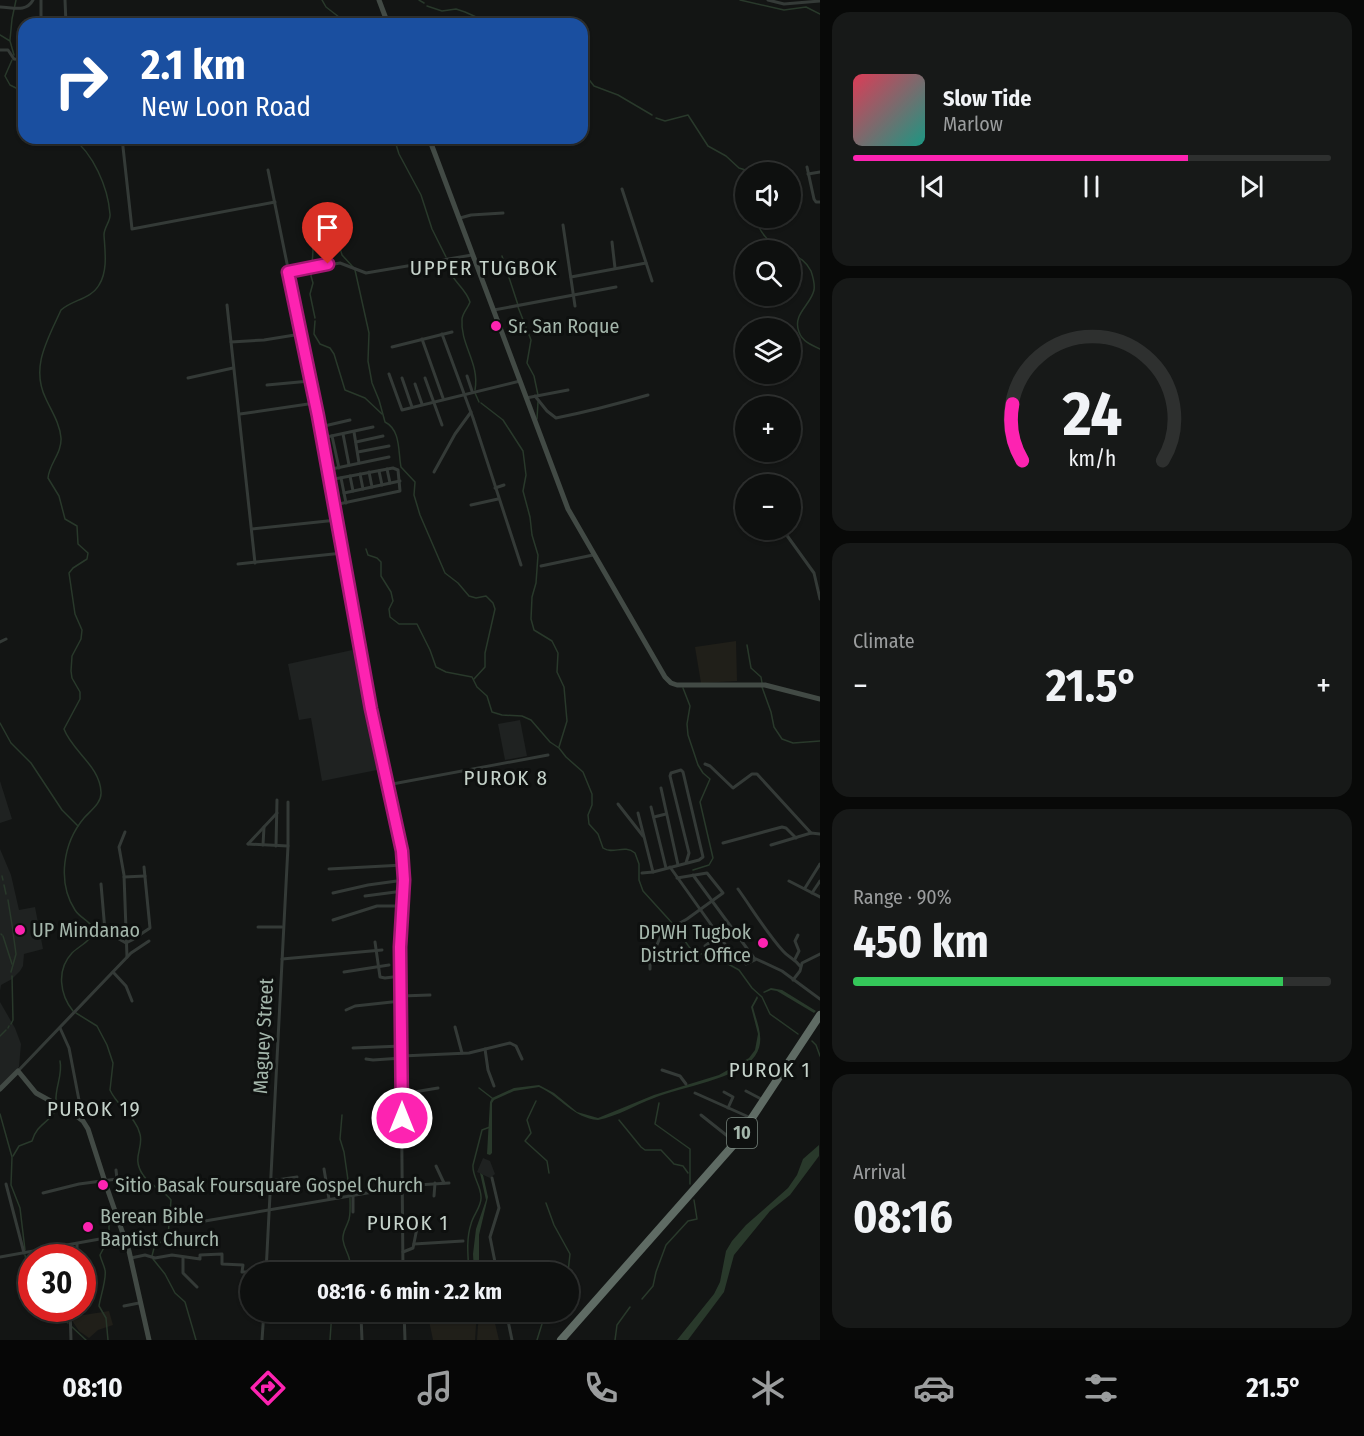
<!DOCTYPE html>
<html lang="en">
<head>
<meta charset="utf-8">
<style>
  body { margin:0; font-family:"Fira Sans Condensed",sans-serif; background:#171918; color:#f1f3f6; height:100vh; display:flex; flex-direction:column; font-size:22px; white-space:nowrap }
  * { box-sizing:border-box; margin:0 }
  p { font-size:20px; color:#9b9d9e }
  .icon { flex:none; width:33px; height:33px; fill:none; stroke:currentColor; stroke-width:2; stroke-linecap:round; stroke-linejoin:round }
  .map { position:relative; flex:1; overflow:hidden }
  .drawer { display:flex; flex-direction:column; gap:12px; padding:12px; background:#080908; width:544px }
  .drawer>* { flex:none }
  .top-card { position:absolute; left:18px; top:18px; width:570px; height:126px; border-radius:18px; box-shadow:0 2px 4px #0004,0 0 0 2px #2e302f; background:#1a4fa0; color:#fff; overflow:hidden }
  .buttons { position:absolute; left:735px; top:162px; display:grid; gap:12px }
  .buttons a { display:grid; place-items:center; width:66px; height:66px; border-radius:50%; background:#0e100f; box-shadow:0 2px 4px #0004,0 0 0 2px #2e302f; font-size:30px }
  .speed { position:absolute; left:18px; top:1244px; display:flex; gap:12px; font-size:30px; font-weight:700; text-align:center }
  .speed>* { display:grid; place-content:center; width:78px; height:78px; border-radius:50%; background:#0e100f; box-shadow:0 2px 4px #0004,0 0 0 2px #2e302f; line-height:1 }
  .speed .limit { border:9px solid #d22; background:#fff; color:#111 }
  .pin { position:absolute; display:grid; place-items:center; width:51px; height:51px; color:#fff; margin:-62px -26px; border-radius:50% 50% 50% 0; rotate:-45deg; box-shadow:0 0 6px #0007 }
  .pin .icon { rotate:45deg }
  .me { position:absolute; width:66px; margin:-33px; rotate:0deg; stroke-linejoin:round; filter:drop-shadow(0 0 4px #0008) }
  .turn { display:flex; align-items:center; gap:21px; height:126px; padding:0 24px; font-size:27px }
  .turn .icon { width:78px; height:78px; stroke-width:2.5 }
  .turn b { display:block; font-size:42px; line-height:51px }
  .big { font-size:45px; font-weight:700; line-height:1.1 }
  .drawer .tile { flex:1; display:flex; flex-direction:column; justify-content:center; gap:9px; min-width:0; padding:0 21px; border-radius:18px; background:#171918 }
  .drawer .dial { align-items:center; gap:0 }
  .dial svg { height:156px; overflow:visible; fill:none; stroke:#2e302f; stroke-width:7; stroke-linecap:round; text-anchor:middle }
  .dial text { fill:#f1f3f6; stroke:none }
  .song { display:flex; align-items:center; gap:18px }
  .cover { width:72px; height:72px; border-radius:9px; background:linear-gradient(135deg,hsl(350 70% 55%),hsl(170 70% 35%)) }
  .played { height:6px; border-radius:3px; background:linear-gradient(90deg,#fd23b1 70%,#2e302f 70%) }
  .keys { display:flex; justify-content:space-around; direction:ltr }
  .heat { display:flex; justify-content:space-between; align-items:center; font-size:33px; direction:ltr }
  .charge { height:9px; border-radius:4px; background:linear-gradient(90deg,#34c759 90%,#2e302f 0) }
  .trip { position:absolute; left:240px; top:1262px; width:339px; height:60px; border-radius:30px; background:#0e100f; box-shadow:0 2px 4px #0004,0 0 0 2px #2e302f; font-weight:700; line-height:60px; text-align:center }
  .tab-bar { display:flex; height:96px; justify-content:space-around; align-items:center; background:#060606; color:#9b9d9e }
  .tab-bar .icon { width:42px; height:42px }
  .tab-bar .current { color:#fd23b1 }
  .tab-bar b { font-size:27px; color:#f1f3f6 }
  main { display:flex; flex:1; min-height:0 }
  .map>svg:first-child { display:block }
  .built { fill:#1f2221 }
  .green { fill:#201f19 }
  .water { fill:#29392b }
  .lines { fill:none; stroke-linecap:round; stroke-linejoin:round }
  .stream { stroke:#29392b; stroke-width:1.5 }
  .street { stroke:#343a37; stroke-width:3 }
  .secondary { stroke:#424a45; stroke-width:5 }
  .highway { stroke:#5f6b64; stroke-width:8 }
  .route-casing { stroke:#a41773; stroke-width:15 }
  .route { stroke:#fd23b1; stroke-width:10 }
  .poi-dot { fill:#fd23b1; stroke:#0e100f; stroke-width:2 }
  .labels { text-anchor:middle; stroke-width:6; stroke-linejoin:round; paint-order:stroke }
  .shield { fill:#0e100f; stroke:#77847c; stroke-width:1.5 }
  .shield-label { font-size:18px; font-weight:bold; fill:#a4b6ab }
  .poi-label { font-size:20px; fill:#a4b6ab; stroke:#0e100f; text-anchor:start }
  .street-label { font-size:20px; fill:#a4b6ab; stroke:#0e100f }
  .neighbourhood-label { font-size:21px; letter-spacing:1.5px; fill:#c5d2ca; stroke:#0e100f }
</style>
</head>
<body>
<main>
<div class="map">
<svg width="820" height="1340" viewBox="0 0 820 1340">
  <rect width="100%" height="100%" fill="#131514"/>
  <!-- built -->
  <g class="built">
    <path d="M357,649l8,38 -1,7 2,2 16,73 -60,12 -11,-63 -12,2 -11,-56z"/>
    <path d="M520,720l7,36 -22,4 -7,-36z"/>
    <path d="M0,781l12,38 -12,4z"/>
    <path d="M0,849l11,26 8,35 16,-3 8,42 -19,5 -1,12 -3,5 -8,8 -11,6 -1,6z"/>
    <path d="M0,1002l15,26 6,16 -2,23 -19,20z"/>
    <path d="M483,1158l7,3 5,13 -5,4 -13,-6z"/>
  </g>
  <!-- green -->
  <g class="green">
    <path d="M736,641l1,40 -36,2 -6,-36z"/>
    <path d="M109,1311l4,14 -15,5 -9,8 -10,-7 -8,-12v-6l13,2z"/>
    <path d="M427,1311h50l-2,29h-42z"/>
    <path d="M479,1311h13l7,29h-22z"/>
  </g>
  <!-- water -->
  <g class="water">
    <path d="M771,988l11,2 34,21 -2,2 -37,-22 -6,-1 -7,3 -1,-1z"/>
    <path d="M757,996l1,2 -5,9c4,17 13,33 2,49 -16,23 -75,31 -101,42 -19,7 -36,18 -56,22 -25,-2 -37,-23 -59,-33l-25,4 -20,9 -2,3v50l-2,2 -3,-1 3,-52 2,-4 22,-10 25,-3 15,8 23,19 21,6 56,-23 65,-20 30,-17 6,-8 3,-16 -7,-27z"/>
    <path d="M819,1145v11l-29,39 -20,16 -36,44 -10,37 -36,48h-11l37,-46 6,-12 6,-31 6,-10 14,-16 42,-37 9,-13 6,-16z"/>
    <path d="M480,1173l3,2 5,22 -9,38v37h-5l-1,-18 3,-25 10,-29z"/>
  </g>
  <g class="lines">
    <!-- stream -->
    <g class="stream">
      <path d="M322,0l4,7 22,17"/>
      <path d="M419,0l5,3"/>
      <path d="M740,0l44,10 22,-3 14,7"/>
      <path d="M427,6l15,5 14,-2 9,3 27,12"/>
      <path d="M0,35l10,6 4,14"/>
      <path d="M10,40l2,-21 4,-19"/>
      <path d="M12,60l-7,16 5,9 14,7"/>
      <path d="M582,64l5,13 7,9 24,9 34,20"/>
      <path d="M656,118l9,3 23,-6 20,31 18,10 13,12 13,4"/>
      <path d="M72,138c21,15 36,49 38,76 1,7 -6,13 -6,21 1,16 4,36 -5,50 -8,14 -27,15 -38,25 -13,29 -31,57 -15,89 6,13 14,25 15,39 1,15 -12,26 -13,40l11,18 6,23 12,7 1,18 10,9 -1,6 -14,9 -4,5 6,41 7,16 -1,9 -9,17 -1,15 1,7 8,14v7l-16,30c8,22 36,37 37,63 1,11 -11,19 -17,26 -21,25 -27,64 -9,92 5,8 15,11 19,19 -3,13 -14,16 -22,24 -16,17 -12,42 1,58"/>
      <path d="M394,138l5,16 22,41 11,34 14,28"/>
      <path d="M756,218c2,13 14,26 26,32"/>
      <path d="M334,228l8,27 11,12"/>
      <path d="M311,241l2,9 -1,16"/>
      <path d="M790,253c10,5 16,8 21,18 2,6 4,13 3,19 -3,15 -22,24 -15,42 3,9 12,13 21,17"/>
      <path d="M502,256l16,49"/>
      <path d="M447,261c4,22 17,24 23,41 -2,6 -7,10 -8,17 -2,26 18,44 13,71"/>
      <path d="M312,270l-1,6 2,7 -3,11 5,24"/>
      <path d="M355,270l14,63 -1,28 4,22 7,17 6,22c16,8 13,30 16,45l14,15 -1,13 6,20 25,58 13,10 11,13 7,2 10,-2 7,7 2,6 -10,44v14l-11,12"/>
      <path d="M518,307l13,33 -4,23 7,13 4,19"/>
      <path d="M315,321l-1,13 6,10 10,4 4,6 11,36 20,8 17,16"/>
      <path d="M475,393l4,9"/>
      <path d="M481,403l22,17 20,31 3,24 -3,16 7,26 2,18 6,20 -2,28 -4,14 -1,22 3,11 18,11 6,12 -1,19 7,15 3,34 -8,26"/>
      <path d="M537,419l1,-17"/>
      <path d="M366,549l2,6 9,3 4,4v14l10,16 2,9 -4,8 1,8 9,7h18l13,26 6,17 10,5 26,5 5,10 10,9 5,16 10,3 20,1 9,4 19,22 9,6 7,9 17,15 9,22v11l-4,10 1,9 9,10 5,14c10,7 21,-4 32,5l4,11v16l4,11 30,33 19,27 29,9 18,10 13,18 10,9 8,17 28,20"/>
      <path d="M747,645l4,23 10,9 1,6"/>
      <path d="M762,687l9,25 3,15 8,12 11,4 27,-2"/>
      <path d="M683,688l7,18 -3,18 1,11 10,30 5,8 7,6 -10,23 13,56 -4,7 -16,5"/>
      <path d="M0,723l11,20 20,20 31,47 16,16"/>
      <path d="M2,876l1,4"/>
      <path d="M4,885l2,9"/>
      <path d="M8,900l5,31"/>
      <path d="M1,934l1,1"/>
      <path d="M3,936l9,28"/>
      <path d="M11,972l5,-18 -3,-22"/>
      <path d="M76,1013l21,13 10,19 6,18 -3,27c7,16 26,27 30,44 4,15 -9,23 3,41 8,12 21,15 28,25l-3,36 -14,12 -2,8"/>
      <path d="M11,1024l2,-4 -1,-44"/>
      <path d="M8,1028l1,-2"/>
      <path d="M0,1036l6,-6"/>
      <path d="M812,1041l4,4 4,11"/>
      <path d="M479,1088l13,10"/>
      <path d="M56,1101c-1,-14 7,-26 4,-40"/>
      <path d="M536,1101l-9,19 4,13 -6,8 22,20 2,12"/>
      <path d="M659,1103l-4,21 35,25v35"/>
      <path d="M0,1114l12,43 -1,28 9,23 5,42"/>
      <path d="M342,1115l-2,24 4,13 6,42"/>
      <path d="M619,1120l22,27 4,3h16l13,14 9,2 5,7"/>
      <path d="M13,1156l6,-10 13,-5c5,-18 18,-18 25,-33"/>
      <path d="M546,1203l8,22 16,29 -2,18"/>
      <path d="M109,1236v-11"/>
      <path d="M108,1240l-8,15c1,5 4,10 5,15 2,8 -5,28 -6,36l7,12 2,22"/>
      <path d="M25,1255l7,37"/>
      <path d="M153,1259l12,15 10,19 10,9 11,38"/>
      <path d="M346,1272c9,-13 -1,-18 -3,-32 -1,-7 3,-12 5,-18 3,-5 2,-18 2,-24"/>
      <path d="M469,1272c-1,-16 -3,-33 2,-48 2,-9 11,-18 10,-27 0,-12 -9,-20 -8,-32l9,-35 8,-3"/>
      <path d="M642,1299l11,-13 3,-14 10,-27 22,-24 9,-2 -3,-19"/>
      <path d="M50,1308l18,15"/>
      <path d="M71,1326l15,14"/>
      <path d="M330,1340l2,-29"/>
      <path d="M537,1340l9,-29"/>
      <path d="M615,1340l2,-15 13,-18"/>
    </g>
    <!-- street -->
    <g class="street">
      <path d="M41,0v24"/>
      <path d="M65,0l1,24"/>
      <path d="M768,0l16,4 36,-3"/>
      <path d="M0,7c12,0 26,6 33,-7"/>
      <path d="M0,50h8l6,9 10,1"/>
      <path d="M122,138l10,91 143,-27"/>
      <path d="M807,167l7,32 2,3h4"/>
      <path d="M268,170l50,246 50,277 34,158 2,29 -4,67 3,325"/>
      <path d="M808,174l12,-2"/>
      <path d="M622,189l30,92"/>
      <path d="M460,218l11,-3 32,-2"/>
      <path d="M563,225l12,81"/>
      <path d="M612,242l3,26"/>
      <path d="M288,272l52,-9 26,10 106,-18"/>
      <path d="M571,277l75,-14"/>
      <path d="M227,305l28,258"/>
      <path d="M494,310l122,-23"/>
      <path d="M442,334l31,84 48,147"/>
      <path d="M422,339l21,59"/>
      <path d="M231,342l33,-2 37,-6"/>
      <path d="M392,347l60,-15"/>
      <path d="M389,374l13,36 118,-29"/>
      <path d="M467,376l5,15"/>
      <path d="M188,378l45,-10"/>
      <path d="M402,378l10,29"/>
      <path d="M425,378l17,47"/>
      <path d="M415,384l7,20"/>
      <path d="M267,385l43,-4"/>
      <path d="M535,396l12,15 9,7c30,-6 61,-14 92,-23"/>
      <path d="M526,398l42,-8"/>
      <path d="M240,414l75,-11"/>
      <path d="M320,427l30,-7"/>
      <path d="M354,432l5,31"/>
      <path d="M343,434l6,31"/>
      <path d="M332,436l7,32"/>
      <path d="M322,438l51,-11"/>
      <path d="M356,442l27,-6"/>
      <path d="M358,452l31,-6"/>
      <path d="M387,469l3,14"/>
      <path d="M327,470l62,-13"/>
      <path d="M379,471l3,14"/>
      <path d="M369,472l3,15"/>
      <path d="M434,472l21,-38 16,-22"/>
      <path d="M360,474l3,15"/>
      <path d="M350,476l3,15"/>
      <path d="M341,478l5,25"/>
      <path d="M329,480l64,-12 5,2 2,21 -66,14"/>
      <path d="M495,488l9,-3"/>
      <path d="M344,493l56,-12"/>
      <path d="M471,505l27,-6"/>
      <path d="M252,529l85,-9"/>
      <path d="M783,530l31,43 6,26"/>
      <path d="M238,564l105,-11"/>
      <path d="M541,566l52,-11"/>
      <path d="M0,642l6,-3"/>
      <path d="M705,764l5,2 23,22 19,-14h5l54,59"/>
      <path d="M387,785l161,-30"/>
      <path d="M661,788l17,77"/>
      <path d="M618,804l25,32"/>
      <path d="M651,807l15,61"/>
      <path d="M638,813l15,59"/>
      <path d="M654,817l12,-3"/>
      <path d="M125,832l-6,15 5,28 3,82"/>
      <path d="M723,843l59,-16 4,1 10,10"/>
      <path d="M248,844l29,-31"/>
      <path d="M248,844l40,2"/>
      <path d="M263,845l1,-18"/>
      <path d="M771,845l40,-12 9,1"/>
      <path d="M276,846l1,-46"/>
      <path d="M670,867l62,87 14,10 9,-4"/>
      <path d="M329,869l74,-4"/>
      <path d="M642,873l11,-1 46,-12 4,-3 -20,-85 -2,-2 -10,3 -1,3 19,77 -3,10"/>
      <path d="M693,875l61,83 28,13 38,28"/>
      <path d="M124,877l21,-1"/>
      <path d="M789,881l31,16"/>
      <path d="M101,884l4,47 21,12 6,-3 18,-12 -6,-61"/>
      <path d="M805,888l15,-24"/>
      <path d="M738,889c15,21 28,43 45,62 6,7 11,7 17,15"/>
      <path d="M333,893l35,-8 36,-5"/>
      <path d="M812,893l8,-12"/>
      <path d="M365,896l38,-5"/>
      <path d="M333,920l44,-14h25"/>
      <path d="M258,927h24"/>
      <path d="M375,942l5,35 5,1 16,-2"/>
      <path d="M705,946l13,-10"/>
      <path d="M282,959l100,-9"/>
      <path d="M795,959l4,-8 -4,-10 3,-6"/>
      <path d="M650,969v-8l12,-28 25,-14 36,-26 -16,-20 -30,5"/>
      <path d="M113,972l13,14 6,15"/>
      <path d="M344,972l45,-7"/>
      <path d="M793,980l7,-9 2,-8 18,-9"/>
      <path d="M401,996l29,-1"/>
      <path d="M346,1010l9,-4 46,-5"/>
      <path d="M455,1027l7,26"/>
      <path d="M60,1028l9,20 14,73"/>
      <path d="M353,1048l49,-2"/>
      <path d="M485,1049l3,21 6,16"/>
      <path d="M402,1056l67,-3 41,-10 6,3 6,13"/>
      <path d="M366,1059l7,1 29,-2"/>
      <path d="M662,1070l18,6 6,8"/>
      <path d="M18,1071l113,-118 18,-12"/>
      <path d="M746,1091l17,9"/>
      <path d="M724,1092l9,5 -5,11"/>
      <path d="M695,1093l56,25"/>
      <path d="M402,1094l36,-6"/>
      <path d="M701,1115l34,27"/>
      <path d="M436,1166l8,17"/>
      <path d="M324,1169l5,30"/>
      <path d="M492,1178l7,30 -9,29 7,35"/>
      <path d="M270,1181l27,-4"/>
      <path d="M6,1184l18,69"/>
      <path d="M402,1186l47,-3"/>
      <path d="M43,1193l36,-9 38,-5 -1,-9"/>
      <path d="M353,1196v16"/>
      <path d="M434,1196l1,-13"/>
      <path d="M205,1221l197,-34"/>
      <path d="M414,1244l49,-3"/>
      <path d="M403,1252l10,-4 5,-25"/>
      <path d="M0,1257l122,-22"/>
      <path d="M77,1257v-13"/>
      <path d="M131,1258l14,-3 10,3 17,-3 28,4v-4l22,-1v10l21,1 -1,7h8"/>
      <path d="M183,1258v15l14,14"/>
      <path d="M266,1272l22,-426v-44"/>
      <path d="M124,1306l15,-3"/>
      <path d="M70,1308l1,32"/>
      <path d="M404,1311l1,29"/>
      <path d="M506,1311l6,29"/>
      <path d="M361,1316l1,24"/>
      <path d="M262,1340l2,-29"/>
    </g>
    <!-- secondary -->
    <g class="secondary">
      <path d="M379,0l9,24"/>
      <path d="M429,138l139,371 97,168 6,6 6,2h88l55,14"/>
      <path d="M0,1089l18,-18 18,22 38,21 9,7 5,8 19,59 22,63 20,89"/>
    </g>
    <!-- highway -->
    <path class="highway" d="M561,1340l175,-198 84,-127"/>
  </g>
  <g class="lines">
    <defs>
      <path id="route" d="M328,264l-40,8 30,144 53,293 31,142 2,29 -4,67 2,171"/>
    </defs>
    <!-- route casing -->
    <use href="#route" class="route-casing"/>
    <!-- route -->
    <use href="#route" class="route"/>
  </g>
  <!-- markers -->
  <g class="poi-dot">
    <circle cx="496" cy="326" r="6"/>
    <circle cx="20" cy="930" r="6"/>
    <circle cx="763" cy="943" r="6"/>
    <circle cx="103" cy="1185" r="6"/>
    <circle cx="88" cy="1227" r="6"/>
  </g>
  <g class="labels">
    <!-- shield labels -->
    <rect class="shield" x="727" y="1118" width="30" height="30" rx="4.5"/>
    <g class="shield-label">
      <text x="742" y="1139">10</text>
    </g>
    <!-- poi labels -->
    <g class="poi-label">
      <text x="508" y="333">Sr. San Roque</text>
      <text x="32" y="937">UP Mindanao</text>
      <text x="751" y="939" text-anchor="end">DPWH Tugbok<tspan x="751" dy="23">District Office</tspan></text>
      <text x="115" y="1192">Sitio Basak Foursquare Gospel Church</text>
      <text x="100" y="1223">Berean Bible<tspan x="100" dy="23">Baptist Church</tspan></text>
    </g>
    <!-- street labels -->
    <g class="street-label">
      <text transform="translate(263 1036) rotate(-87)" y="7">Maguey Street</text>
    </g>
    <!-- neighbourhood labels -->
    <g class="neighbourhood-label">
      <text x="484" y="275">UPPER TUGBOK</text>
      <text x="506" y="785">PUROK 8</text>
      <text x="770" y="1077">PUROK 1</text>
      <text x="94" y="1116">PUROK 19</text>
      <text x="408" y="1230">PUROK 1</text>
    </g>
  </g>
</svg>
<div class="buttons">
<a><svg class="icon" aria-label="sound" viewBox="0 0 24 24"><path d="M4 9h4l5-4v14l-5-4H4zM17 9q2 3 0 6"/></svg></a>
<a><svg class="icon" aria-label="search" viewBox="0 0 24 24"><circle cx="10" cy="10" r="6"/><path d="M15 15l6 6"/></svg></a>
<a><svg class="icon" aria-label="layers" viewBox="0 0 24 24"><path d="M12 4l9 5-9 5-9-5zM3 14l9 5 9-5"/></svg></a>
<a>+</a>
<a>−</a>
</div>
<div class="speed"><div class="limit">30</div></div>
<div class="pin" style="left:328px;top:264px;background:#d93025"><svg class="icon" aria-label="arrive" viewBox="0 0 24 24"><path d="M6 21V4h12l-3 4 3 4H6"/></svg></div>
<svg class="me" style="left:402px;top:1118px" viewBox="-20 -20 40 40"><circle r="17" fill="#fd23b1" stroke="#fff" stroke-width="3"/><path d="M0-11L8 9 0 5-8 9z" fill="#fff"/></svg>
<div class="trip">08:16 · 6 min · 2.2 km</div>
<div class="top-card">
<div class="turn"><svg class="icon" aria-label="right" viewBox="0 0 24 24"><path d="M7 20v-9h11M14 6l5 5-5 5"/></svg><div><b>2.1 km</b>New Loon Road</div></div>
</div>
</div>
<section class="drawer">
<div class="tile">
<div class="song"><i class="cover"></i><div><b>Slow Tide</b><p>Marlow</p></div></div>
<div class="played"></div>
<div class="keys"><svg class="icon" aria-label="previous" viewBox="0 0 24 24"><path d="M18 5L8 12l10 7zM5 5v14"/></svg><svg class="icon" aria-label="pause" viewBox="0 0 24 24"><path d="M8 5v14M16 5v14"/></svg><svg class="icon" aria-label="next" viewBox="0 0 24 24"><path d="M6 5l10 7-10 7zM19 5v14"/></svg></div>
</div>
<div class="tile dial"><svg viewBox="0 0 100 80">
<path d="M14 69A42 42 0 1 1 86 69"/>
<path d="M14 69A42 42 0 0 1 9 40" stroke="#fd23b1"/>
<text x="50" y="56" font-size="32" font-weight="700">24</text>
<text x="50" y="72" font-size="11">km/h</text>
</svg></div>
<div class="tile"><p>Climate</p>
<div class="heat"><a>−</a><b class="big">21.5°</b><a>+</a></div>
</div>
<div class="tile"><p>Range · 90%</p><b class="big">450 km</b><div class="charge"></div></div>
<div class="tile"><p>Arrival</p><b class="big">08:16</b></div>
</section>
</main>
<nav class="tab-bar">
<b>08:10</b>
<svg class="icon current" aria-label="directions" viewBox="0 0 24 24"><path d="M12 3l9 9-9 9-9-9zM9 14v-3h6M13 9l2 2-2 2"/></svg>
<svg class="icon" aria-label="music" viewBox="0 0 24 24"><path d="M9 18V5l10-2v13"/><circle cx="6" cy="18" r="3"/><circle cx="16" cy="16" r="3"/></svg>
<svg class="icon" aria-label="phone" viewBox="0 0 24 24"><path d="M5 4h4l2 5-3 2q2 4 5 5l2-3 5 2v4C11 20 4 13 5 4z"/></svg>
<svg class="icon" aria-label="climate" viewBox="0 0 24 24"><path d="M12 3v18M4 7l16 10M4 17L20 7"/></svg>
<svg class="icon" aria-label="car" viewBox="0 0 24 24"><path d="M5 17H2v-5l4-1 3-4h7l3 4 3 1v5h-3M9 17h6M6 11h13"/><circle cx="7" cy="17" r="2"/><circle cx="17" cy="17" r="2"/></svg>
<svg class="icon" aria-label="filters" viewBox="0 0 24 24"><path d="M4 7h16M4 17h16"/><circle cx="9" cy="7" r="2"/><circle cx="15" cy="17" r="2"/></svg>
<b>21.5°</b>
</nav>
</body>
</html>
